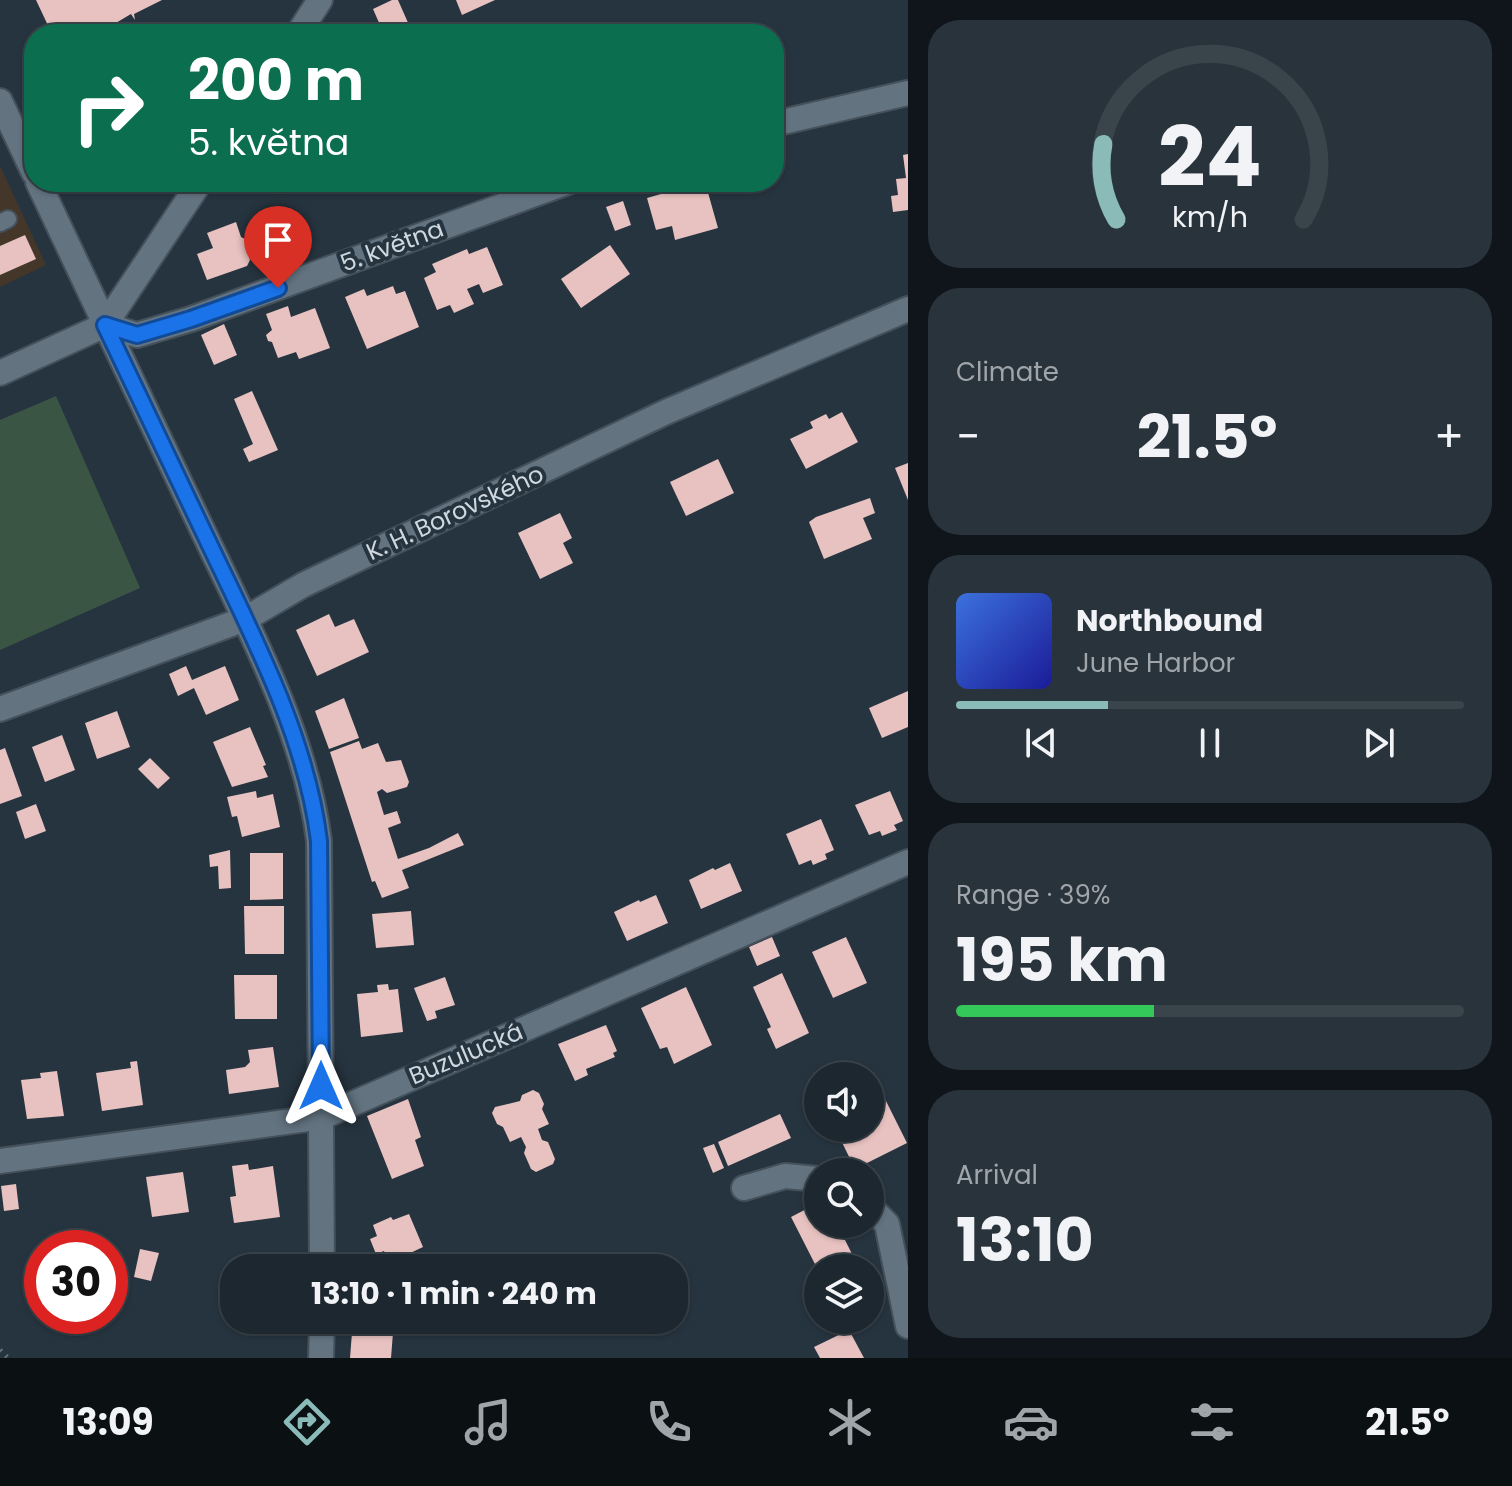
<!DOCTYPE html>
<html lang="en">
<head>
<meta charset="utf-8">
<style>
  body { margin:0; font-family:Poppins,sans-serif; background:#29333b; color:#f1f3f6; height:100vh; display:flex; flex-direction:column; font-size:30px; white-space:nowrap }
  * { box-sizing:border-box; margin:0 }
  p { font-size:26px; color:#a0a5aa }
  .icon { flex:none; width:44px; height:44px; fill:none; stroke:currentColor; stroke-width:2; stroke-linecap:round; stroke-linejoin:round }
  .map { position:relative; flex:1; overflow:hidden }
  .details { display:flex; flex-direction:column; gap:20px; padding:20px; background:#0f151a; width:604px }
  .details>* { flex:none }
  .guide { position:absolute; left:24px; top:24px; width:760px; height:168px; border-radius:32px; box-shadow:0 2px 6px #0004,0 0 0 2px #3a444b; background:#0b6e4f; color:#fff; overflow:hidden }
  .controls { position:absolute; left:804px; top:1062px; display:grid; gap:16px }
  .controls a { display:grid; place-items:center; width:80px; height:80px; border-radius:50%; background:#1c272f; box-shadow:0 2px 6px #0004,0 0 0 2px #3a444b; font-size:40px }
  .speed { position:absolute; left:24px; top:1230px; display:flex; gap:16px; font-size:40px; font-weight:700; text-align:center }
  .speed>* { display:grid; place-content:center; width:104px; height:104px; border-radius:50%; background:#1c272f; box-shadow:0 2px 6px #0004,0 0 0 2px #3a444b; line-height:1 }
  .speed .limit { border:12px solid #d22; background:#fff; color:#111 }
  .pin { position:absolute; display:grid; place-items:center; width:68px; height:68px; color:#fff; margin:-82px -34px; border-radius:50% 50% 50% 0; rotate:-45deg; box-shadow:0 0 8px #0007 }
  .pin .icon { rotate:45deg }
  .me { position:absolute; width:88px; margin:-44px; rotate:0deg; stroke-linejoin:round; filter:drop-shadow(0 0 6px #0008) }
  .turn { display:flex; align-items:center; gap:28px; height:168px; padding:0 32px; font-size:36px }
  .turn .icon { width:104px; height:104px; stroke-width:2.5 }
  .turn b { display:block; font-size:56px; line-height:68px }
  .big { font-size:60px; font-weight:700; line-height:1.1 }
  .details .tile { flex:1; display:flex; flex-direction:column; justify-content:center; gap:12px; min-width:0; padding:0 28px; border-radius:32px; background:#29333b }
  .details .dial { align-items:center; gap:0 }
  .dial svg { height:208px; overflow:visible; fill:none; stroke:#3a444b; stroke-width:7; stroke-linecap:round; text-anchor:middle }
  .dial text { fill:#f1f3f6; stroke:none }
  .song { display:flex; align-items:center; gap:24px }
  .cover { width:96px; height:96px; border-radius:12px; background:linear-gradient(135deg,hsl(220 70% 55%),hsl(240 70% 35%)) }
  .played { height:8px; border-radius:4px; background:linear-gradient(90deg,#8bbbb9 30%,#3a444b 30%) }
  .keys { display:flex; justify-content:space-around; direction:ltr }
  .heat { display:flex; justify-content:space-between; align-items:center; font-size:44px; direction:ltr }
  .charge { height:12px; border-radius:6px; background:linear-gradient(90deg,#34c759 39%,#3a444b 0) }
  .trip { position:absolute; left:220px; top:1254px; width:468px; height:80px; border-radius:32px; background:#1c272f; box-shadow:0 2px 6px #0004,0 0 0 2px #3a444b; font-weight:700; line-height:80px; text-align:center }
  .menu { display:flex; height:128px; justify-content:space-around; align-items:center; background:#0b1013; color:#a0a5aa }
  .menu .icon { width:56px; height:56px }
  .menu .current { color:#8bbbb9 }
  .menu b { font-size:36px; color:#f1f3f6 }
  main { display:flex; flex:1; min-height:0 }
  .map>svg:first-child { display:block }
  .industrial { fill:#45362a }
  .green { fill:#3b5545 }
  .building { fill:#e8c2c1 }
  .lines { fill:none; stroke-linecap:round; stroke-linejoin:round }
  .lane-casing { stroke:#44505a; stroke-width:20 }
  .street-casing { stroke:#44505a; stroke-width:28 }
  .path { stroke:#65717a; stroke-width:5; stroke-dasharray:2 6; stroke-linecap:butt }
  .lane { stroke:#637380; stroke-width:16 }
  .street { stroke:#637380; stroke-width:24 }
  .route-casing { stroke:#114b97; stroke-width:20 }
  .route { stroke:#1a73e8; stroke-width:14 }
  .labels { text-anchor:middle; stroke-width:8; stroke-linejoin:round; paint-order:stroke }
  .street-label { font-size:24px; fill:#cfd8df; stroke:#26343f }
</style>
</head>
<body>
<main>
<div class="map">
<svg width="908" height="1358" viewBox="0 0 908 1358">
  <rect width="100%" height="100%" fill="#26343f"/>
  <!-- industrial -->
  <path class="industrial" d="M0,166l46,99 -46,22z"/>
  <!-- green -->
  <path class="green" d="M56,396l84,192 -140,62v-230z"/>
  <!-- building -->
  <g class="building">
    <path d="M36,0h126l-28,14 1,6 -4,-6 -27,16 -1,-3 -17,7h-34z"/>
    <path d="M392,0h6l15,34h-52l19,-9 -7,-16z"/>
    <path d="M456,0h39l-33,15z"/>
    <path d="M908,154v56l-15,2 -2,-16 7,-1 -2,-16 10,-1 -3,-23z"/>
    <path d="M689,182h16l13,46 -43,12 -3,-14 -16,4 -9,-32 35,-10 -1,-4z"/>
    <path d="M623,201l8,24 -16,6 -9,-24z"/>
    <path d="M236,222l5,15 6,3 2,6 -2,5 3,9 -3,6 -40,14 -10,-26 16,-6 -6,-15z"/>
    <path d="M25,235l11,24 -36,16v-29z"/>
    <path d="M610,245l20,29 -49,34 -20,-29z"/>
    <path d="M487,247l16,38 -20,8 -4,-9 -12,5 7,15 -20,9 -4,-8 -13,5 -13,-32 12,-6 -4,-8 35,-15 2,5z"/>
    <path d="M393,286l3,8 9,-3 14,36 -52,22 -22,-52 19,-8 3,7z"/>
    <path d="M288,306l3,11 24,-9 15,40 -31,11 -3,-7 -18,6 -6,-16 -4,-1 -2,-6 6,-5 -6,-16z"/>
    <path d="M224,324l13,31 -23,10 -13,-30z"/>
    <path d="M252,391l26,59 -29,12 -6,-13 10,-5 -19,-45z"/>
    <path d="M842,412l16,30 -52,27 -16,-30 23,-11 -3,-6 16,-8 3,5z"/>
    <path d="M718,459l16,34 -48,23 -16,-34z"/>
    <path d="M908,463v37l-13,-32z"/>
    <path d="M870,498l5,15 -12,5 9,21 -48,20 -15,-37 7,-5z"/>
    <path d="M560,513l12,25 -9,5 10,20 -33,16 -22,-46z"/>
    <path d="M329,614l6,13 19,-8 15,33 -52,24 -21,-46z"/>
    <path d="M186,666l6,14 33,-14 14,34 -33,15 -12,-27 -16,8 -9,-22z"/>
    <path d="M908,691v36l-26,11 -13,-30z"/>
    <path d="M344,698l15,40 -30,11 -14,-38z"/>
    <path d="M117,711l13,36 -33,12 -12,-36z"/>
    <path d="M250,727l16,38 -3,1 5,11 -36,10 -19,-45z"/>
    <path d="M62,735l13,35 -30,12 -13,-35z"/>
    <path d="M359,741l3,8 16,-6 8,19 15,-2 8,22 -2,5 -20,6 -5,-4 -5,3 7,23 13,-4 4,12 -13,5 10,31 31,-11 29,-15 6,12 -62,25 7,18 -27,10 -7,-17 -3,1 -42,-130z"/>
    <path d="M5,748l17,48 -22,8v-54z"/>
    <path d="M150,758l20,20 -12,11 -20,-20z"/>
    <path d="M256,791l1,7 16,-4 7,33 -38,10 -5,-21 -5,1 -5,-20z"/>
    <path d="M890,791l13,30 -9,4 3,5 -15,6 -2,-5 -11,4 -14,-30z"/>
    <path d="M36,804l10,27 -21,8 -9,-27z"/>
    <path d="M821,819l13,31 -9,4 2,5 -14,6 -2,-5 -12,5 -13,-31z"/>
    <path d="M230,850l1,38 -12,1 -1,-23 -8,1 -1,-12z"/>
    <path d="M250,853h33v46l-33,1z"/>
    <path d="M730,863l12,28 -41,18 -12,-29 24,-12 2,2z"/>
    <path d="M656,895l12,28 -41,18 -13,-29 25,-12 1,2z"/>
    <path d="M244,906h40v48h-39z"/>
    <path d="M411,911l3,34 -38,3 -4,-34z"/>
    <path d="M772,937l8,19 -23,10 -8,-19z"/>
    <path d="M846,937l21,46 -34,15 -21,-46z"/>
    <path d="M782,973l27,60 -33,16 -9,-20 4,-2 -18,-40z"/>
    <path d="M234,975h43v44h-42z"/>
    <path d="M445,977l10,28 -20,6 2,7 -10,3 -13,-33z"/>
    <path d="M388,984l1,6 9,-1 5,43 -42,5 -4,-43 21,-2 -1,-7z"/>
    <path d="M686,987l26,58 -38,19 -7,-17 -7,2 -19,-41z"/>
    <path d="M606,1025l11,26 -4,2 2,4 -29,12 2,6 -13,6 -17,-37z"/>
    <path d="M273,1047l6,40 -50,7 -3,-24 19,-3 5,-5 -2,-12z"/>
    <path d="M137,1061l6,44 -41,6 -6,-38 35,-5 -1,-6z"/>
    <path d="M57,1071l7,45 -37,3 -6,-39 20,-2 -1,-5z"/>
    <path d="M879,1087l28,56 -52,26 -20,-41h35v-36z"/>
    <path d="M533,1090l6,3 5,11 -2,5 7,15 -11,5 4,11 6,2 7,17 -2,5 -17,8 -5,-3 -7,-16 2,-6 -5,-10 -11,5 -7,-15 -6,-3 -5,-11 3,-6 25,-6 2,-6z"/>
    <path d="M408,1099l13,38 -6,3 9,26 -32,13 -25,-63z"/>
    <path d="M780,1114l11,24 -63,28 -10,-24z"/>
    <path d="M714,1144l10,24 -11,5 -10,-25z"/>
    <path d="M248,1164l1,6 24,-4 7,51 -46,6 -4,-26 6,-1 -4,-30z"/>
    <path d="M183,1172l6,40 -37,5 -6,-40z"/>
    <path d="M16,1184l3,25 -15,2 -3,-25z"/>
    <path d="M818,1203v21h19l22,44h-42l-26,-51z"/>
    <path d="M409,1214l14,33 -34,16 -5,-12 -8,3 -6,-15 7,-3 -4,-11 18,-8 2,3z"/>
    <path d="M140,1249l19,4 -8,28 -17,-4z"/>
    <path d="M353,1320h41l-3,38h-41z"/>
    <path d="M444,1320h33v1l-30,8z"/>
    <path d="M849,1330l15,28h-44l-6,-11z"/>
  </g>
  <g class="lines">
    <defs>
      <path id="lane" d="M0,223l8,-4"/>
      <g id="street">
        <path d="M298,34l22,-34"/>
        <path d="M0,101l34,72"/>
        <path d="M774,124l134,-31"/>
        <path d="M38,182c55,116 109,231 164,347 46,97 104,206 117,312l3,427"/>
        <path d="M105,325l32,10 54,-16 377,-137"/>
        <path d="M105,325l95,-143"/>
        <path d="M0,373l105,-48"/>
        <path d="M0,709l245,-90 58,-34 363,-173 242,-103"/>
        <path d="M0,1161l322,-44 586,-255"/>
        <path d="M744,1188l41,-12 33,3"/>
        <path d="M870,1207l17,17 21,102"/>
        <path d="M321,1358l1,-38"/>
      </g>
    </defs>
    <!-- lane casing -->
    <use href="#lane" class="lane-casing"/>
    <!-- street casing -->
    <use href="#street" class="street-casing"/>
    <!-- path -->
    <path class="path" d="M0,1350l8,8"/>
    <!-- lane -->
    <use href="#lane" class="lane"/>
    <!-- street -->
    <use href="#street" class="street"/>
  </g>
  <g class="lines">
    <defs>
      <path id="route" d="M278,288l-87,31 -54,16 -32,-10c37,77 73,154 110,231 43,90 92,186 104,285l2,245"/>
    </defs>
    <!-- route casing -->
    <use href="#route" class="route-casing"/>
    <!-- route -->
    <use href="#route" class="route"/>
  </g>
  <g class="labels">
    <!-- street labels -->
    <g class="street-label">
      <text transform="translate(392 246) rotate(-20)" y="8">5. května</text>
      <text transform="translate(455 513) rotate(-25)" y="8">K. H. Borovského</text>
      <text transform="translate(466 1054) rotate(-23)" y="8">Buzulucká</text>
    </g>
  </g>
</svg>
<div class="controls">
<a><svg class="icon" aria-label="sound" viewBox="0 0 24 24"><path d="M4 9h4l5-4v14l-5-4H4zM17 9q2 3 0 6"/></svg></a>
<a><svg class="icon" aria-label="search" viewBox="0 0 24 24"><circle cx="10" cy="10" r="6"/><path d="M15 15l6 6"/></svg></a>
<a><svg class="icon" aria-label="layers" viewBox="0 0 24 24"><path d="M12 4l9 5-9 5-9-5zM3 14l9 5 9-5"/></svg></a>
</div>
<div class="speed"><div class="limit">30</div></div>
<div class="pin" style="left:278px;top:288px;background:#d93025"><svg class="icon" aria-label="arrive" viewBox="0 0 24 24"><path d="M6 21V4h12l-3 4 3 4H6"/></svg></div>
<svg class="me" style="left:321px;top:1086px" viewBox="-20 -20 40 40"><path d="M0-17L14 15 0 8-14 15z" fill="#1a73e8" stroke="#fff" stroke-width="4"/></svg>
<div class="trip">13:10 · 1 min · 240 m</div>
<div class="guide">
<div class="turn"><svg class="icon" aria-label="right" viewBox="0 0 24 24"><path d="M7 20v-9h11M14 6l5 5-5 5"/></svg><div><b>200 m</b>5. května</div></div>
</div>
</div>
<section class="details">
<div class="tile dial"><svg viewBox="0 0 100 80">
<path d="M14 69A42 42 0 1 1 86 69"/>
<path d="M14 69A42 42 0 0 1 9 40" stroke="#8bbbb9"/>
<text x="50" y="56" font-size="32" font-weight="700">24</text>
<text x="50" y="72" font-size="11">km/h</text>
</svg></div>
<div class="tile"><p>Climate</p>
<div class="heat"><a>−</a><b class="big">21.5°</b><a>+</a></div>
</div>
<div class="tile">
<div class="song"><i class="cover"></i><div><b>Northbound</b><p>June Harbor</p></div></div>
<div class="played"></div>
<div class="keys"><svg class="icon" aria-label="previous" viewBox="0 0 24 24"><path d="M18 5L8 12l10 7zM5 5v14"/></svg><svg class="icon" aria-label="pause" viewBox="0 0 24 24"><path d="M8 5v14M16 5v14"/></svg><svg class="icon" aria-label="next" viewBox="0 0 24 24"><path d="M6 5l10 7-10 7zM19 5v14"/></svg></div>
</div>
<div class="tile"><p>Range · 39%</p><b class="big">195 km</b><div class="charge"></div></div>
<div class="tile"><p>Arrival</p><b class="big">13:10</b></div>
</section>
</main>
<nav class="menu">
<b>13:09</b>
<svg class="icon current" aria-label="directions" viewBox="0 0 24 24"><path d="M12 3l9 9-9 9-9-9zM9 14v-3h6M13 9l2 2-2 2"/></svg>
<svg class="icon" aria-label="music" viewBox="0 0 24 24"><path d="M9 18V5l10-2v13"/><circle cx="6" cy="18" r="3"/><circle cx="16" cy="16" r="3"/></svg>
<svg class="icon" aria-label="phone" viewBox="0 0 24 24"><path d="M5 4h4l2 5-3 2q2 4 5 5l2-3 5 2v4C11 20 4 13 5 4z"/></svg>
<svg class="icon" aria-label="climate" viewBox="0 0 24 24"><path d="M12 3v18M4 7l16 10M4 17L20 7"/></svg>
<svg class="icon" aria-label="car" viewBox="0 0 24 24"><path d="M5 17H2v-5l4-1 3-4h7l3 4 3 1v5h-3M9 17h6M6 11h13"/><circle cx="7" cy="17" r="2"/><circle cx="17" cy="17" r="2"/></svg>
<svg class="icon" aria-label="filters" viewBox="0 0 24 24"><path d="M4 7h16M4 17h16"/><circle cx="9" cy="7" r="2"/><circle cx="15" cy="17" r="2"/></svg>
<b>21.5°</b>
</nav>
</body>
</html>
